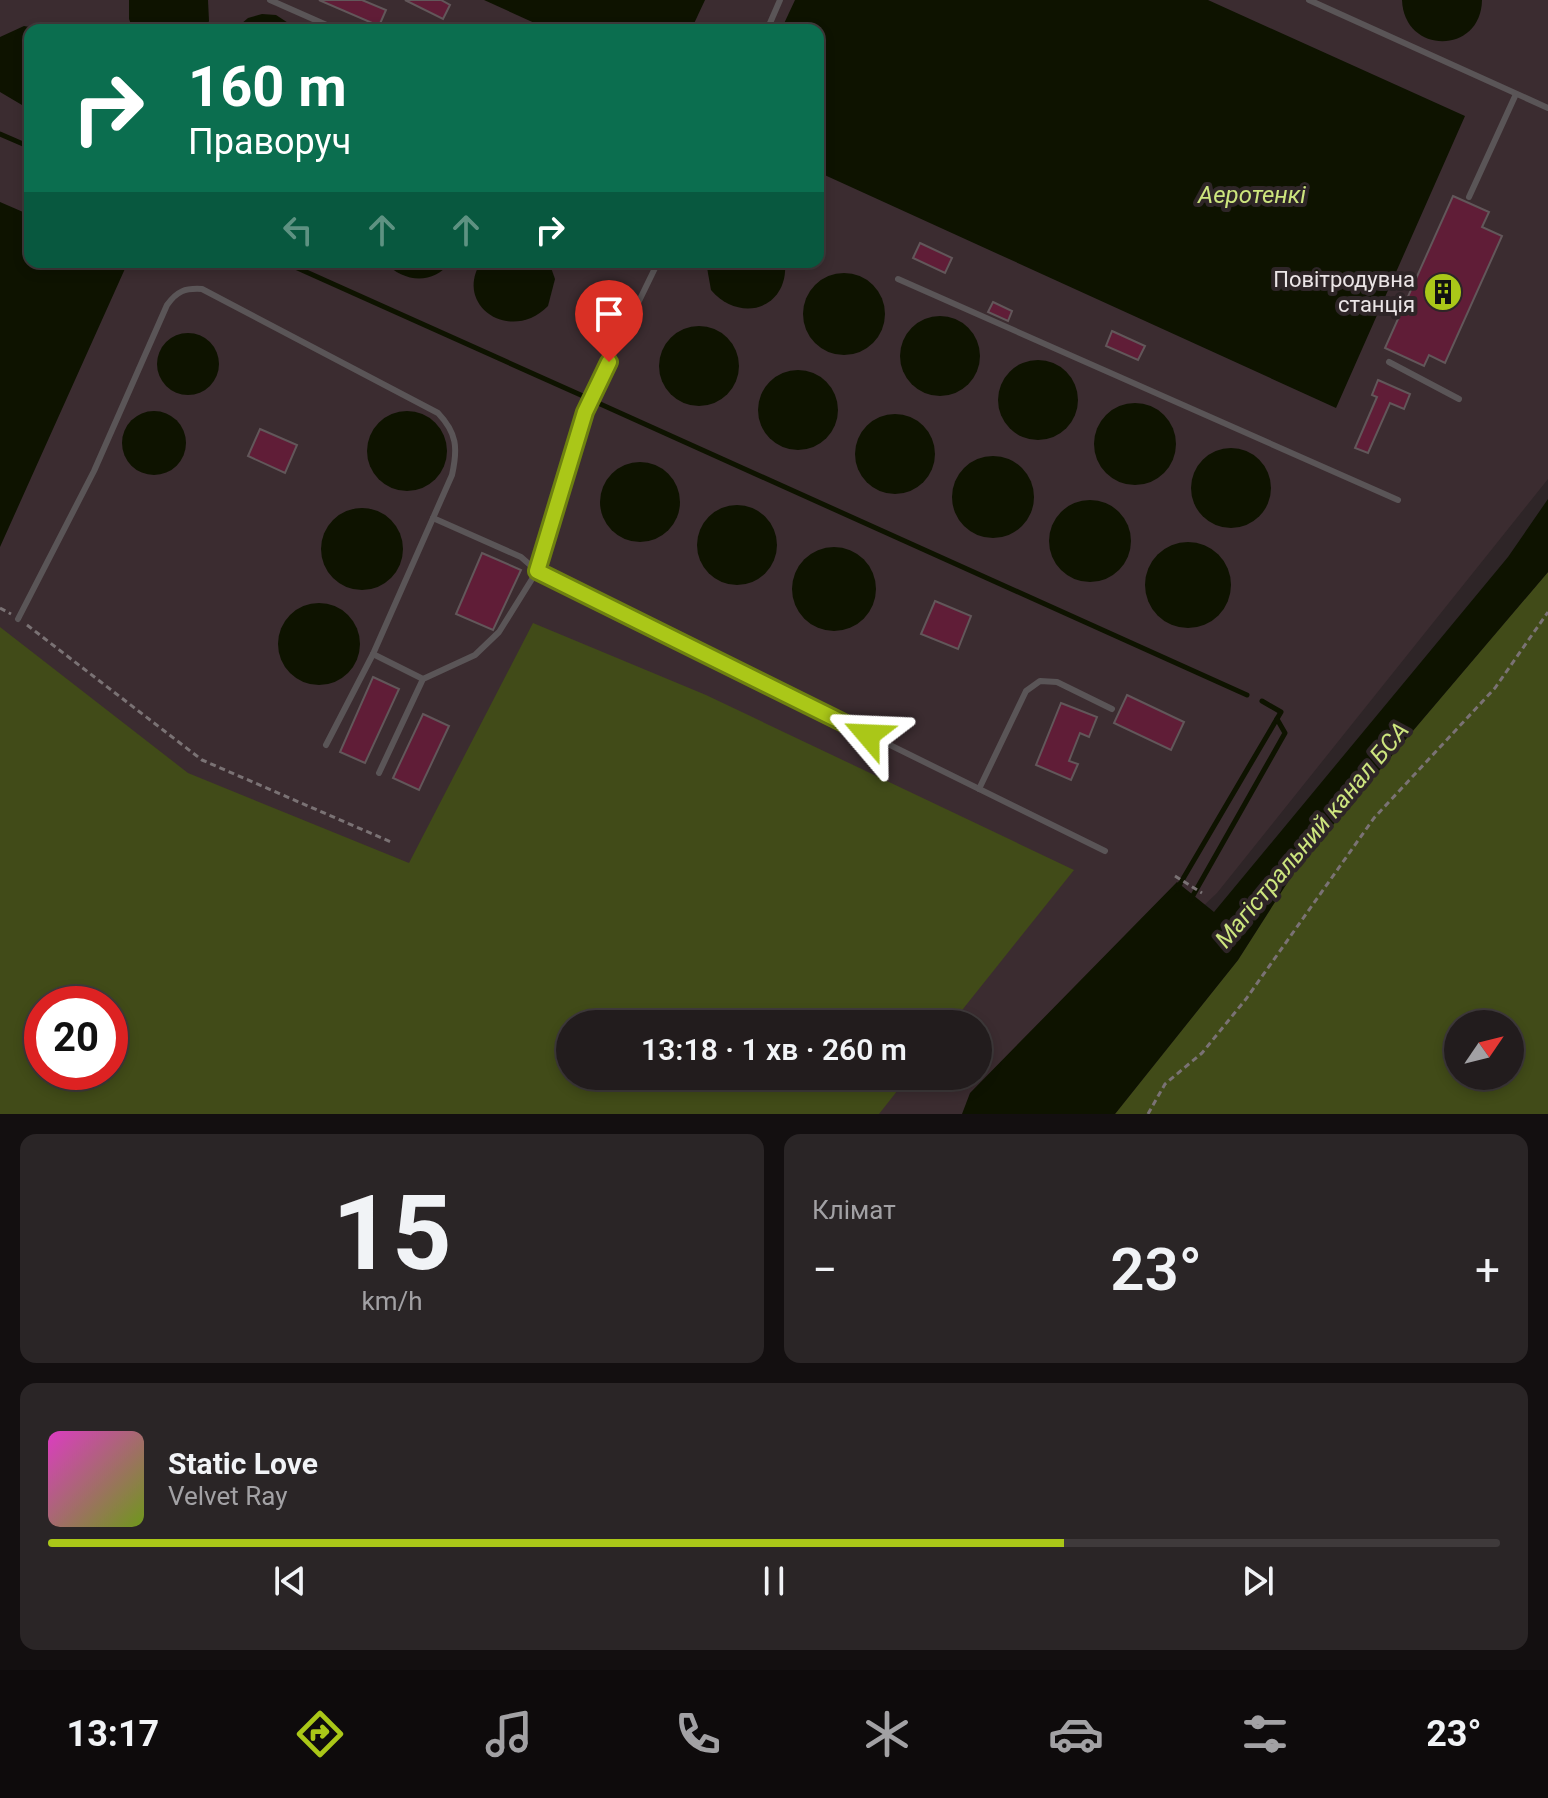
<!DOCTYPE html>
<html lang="uk">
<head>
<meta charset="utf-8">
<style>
  body { margin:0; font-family:Roboto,sans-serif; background:#2a2526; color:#f1f3f6; height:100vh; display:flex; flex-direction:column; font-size:30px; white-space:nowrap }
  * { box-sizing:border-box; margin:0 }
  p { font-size:26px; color:#a2a1a4 }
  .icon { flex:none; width:44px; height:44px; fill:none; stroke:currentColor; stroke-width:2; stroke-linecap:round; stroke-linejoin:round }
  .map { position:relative; height:1114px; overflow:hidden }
  .side { display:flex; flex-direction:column; gap:20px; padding:20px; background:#130f10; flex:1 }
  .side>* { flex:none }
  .banner { position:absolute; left:24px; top:24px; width:800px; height:244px; border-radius:16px; box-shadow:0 4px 12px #0003,0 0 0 2px #3f3a3b; background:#0b6e4f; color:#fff; overflow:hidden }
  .needle { width:52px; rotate:55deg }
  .buttons { position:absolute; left:1444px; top:1010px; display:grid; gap:16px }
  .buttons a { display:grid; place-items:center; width:80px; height:80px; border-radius:50%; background:#221c1d; box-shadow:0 4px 12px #0003,0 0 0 2px #3f3a3b; font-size:40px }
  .speed { position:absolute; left:24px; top:986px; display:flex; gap:16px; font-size:40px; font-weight:700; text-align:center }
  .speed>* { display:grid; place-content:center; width:104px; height:104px; border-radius:50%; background:#221c1d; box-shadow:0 4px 12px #0003,0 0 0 2px #3f3a3b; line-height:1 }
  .speed .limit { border:12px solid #d22; background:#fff; color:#111 }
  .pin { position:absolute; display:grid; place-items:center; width:68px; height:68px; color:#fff; margin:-82px -34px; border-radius:50% 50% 50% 0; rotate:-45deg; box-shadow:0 0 8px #0007 }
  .pin .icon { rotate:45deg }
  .me { position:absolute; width:88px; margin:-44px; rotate:296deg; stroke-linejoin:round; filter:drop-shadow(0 0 6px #0008) }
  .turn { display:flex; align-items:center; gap:28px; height:168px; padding:0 32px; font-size:36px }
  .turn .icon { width:104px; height:104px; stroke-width:2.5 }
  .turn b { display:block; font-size:56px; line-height:68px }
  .lanes { display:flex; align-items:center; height:76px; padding:0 32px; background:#0003; justify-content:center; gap:40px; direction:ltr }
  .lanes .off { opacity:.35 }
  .big { font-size:60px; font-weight:600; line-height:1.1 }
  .side .tile { flex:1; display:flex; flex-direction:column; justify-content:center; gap:12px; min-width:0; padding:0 28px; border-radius:16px; background:#2a2526 }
  .side .dial { align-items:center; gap:0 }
  .dial b { font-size:104px; line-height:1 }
  .song { display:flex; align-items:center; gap:24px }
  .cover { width:96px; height:96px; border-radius:12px; background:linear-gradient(135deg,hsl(310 70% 55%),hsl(80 70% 35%)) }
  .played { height:8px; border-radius:4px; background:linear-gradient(90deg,#aac718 70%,#3f3a3b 70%) }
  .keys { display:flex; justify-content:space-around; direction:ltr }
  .heat { display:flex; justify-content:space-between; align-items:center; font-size:44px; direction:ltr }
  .side .tiles { flex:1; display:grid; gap:20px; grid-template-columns:1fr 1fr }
  .tile:last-child { grid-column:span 2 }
  .trip { position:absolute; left:556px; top:1010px; width:436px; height:80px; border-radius:40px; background:#221c1d; box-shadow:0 4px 12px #0003,0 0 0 2px #3f3a3b; font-weight:600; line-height:80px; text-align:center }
  .dock { display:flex; height:128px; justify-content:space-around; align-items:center; background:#0e0b0c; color:#a2a1a4 }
  .dock .icon { width:56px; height:56px }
  .dock .current { color:#aac718 }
  .dock b { font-size:36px; color:#f1f3f6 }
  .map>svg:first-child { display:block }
  .built { fill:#3b2c30; fill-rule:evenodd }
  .green { fill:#414b18; fill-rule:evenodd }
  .water { fill:#0e1300 }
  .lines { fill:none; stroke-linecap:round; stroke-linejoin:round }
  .stream { stroke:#0e1300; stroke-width:5 }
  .building { fill:#601d37; stroke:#62575a; stroke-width:2 }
  .path { stroke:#7a7274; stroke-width:3; stroke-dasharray:6 4; stroke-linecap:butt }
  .service { stroke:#5a5557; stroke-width:6 }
  .route-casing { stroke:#6e8110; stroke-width:20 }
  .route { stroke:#aac718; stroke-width:14 }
  .labels { text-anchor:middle; stroke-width:8; stroke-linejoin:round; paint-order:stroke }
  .poi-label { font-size:22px; fill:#ebe5e6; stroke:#2e2527; text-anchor:end }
  .water-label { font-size:24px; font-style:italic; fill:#cde57e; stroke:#2e2527 }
</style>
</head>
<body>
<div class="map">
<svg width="1548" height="1114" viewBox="0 0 1548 1114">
  <rect width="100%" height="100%" fill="#2e2527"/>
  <!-- built -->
  <path class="built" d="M0,0h1548v479l-331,414 -231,221h-986zM30,30h788v232h-788zM42,1004h68v68h-68zM570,1024h408v52h-408z"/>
  <!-- green -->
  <g class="green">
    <path d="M1548,572v542h-433l123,-154 60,-94zM1458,1024h52v52h-52z"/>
    <path d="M533,623l173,72 368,175 -123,154h-381v52h339l-30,38h-879v-487l188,146 221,90zM110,1004v68h-68v-68z"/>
  </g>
  <!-- water -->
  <g class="water">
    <path d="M129,0h79l1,21 -4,9h-72l-4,-11z"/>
    <path d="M484,0h221l-14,30h-141z"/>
    <path d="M795,0h413l257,116 -129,292 -518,-236v-142h-37z"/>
    <path d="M1402,0h80c-1,55 -78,55 -80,0z"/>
    <path d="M262,14l14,1 23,15h-65l14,-12z"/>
    <path d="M24,26l22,4h-16v75h-8l-22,-13v-55z"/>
    <path d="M0,202l30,13v47h98l-128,285z"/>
    <path d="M384,262h67c-19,23 -46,21 -67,0z"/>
    <path d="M481,262h68l6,17 -7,27c-37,38 -95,0 -67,-44z"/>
    <path d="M706,262h79c4,47 -45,62 -74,28z"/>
    <circle cx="844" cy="314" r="41"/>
    <circle cx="940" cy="356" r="40"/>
    <circle cx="699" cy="366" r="40"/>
    <circle cx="188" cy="364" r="31"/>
    <circle cx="1038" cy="400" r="40"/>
    <circle cx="798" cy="410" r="40"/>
    <circle cx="1135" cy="444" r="41"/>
    <circle cx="407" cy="451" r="40"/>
    <circle cx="154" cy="443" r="32"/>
    <circle cx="895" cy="454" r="40"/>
    <circle cx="1231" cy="488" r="40"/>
    <circle cx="993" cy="497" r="41"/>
    <circle cx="640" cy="502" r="40"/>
    <path d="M1548,499v73l-250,294 -60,94 -123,154h-153l8,-21 207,-211 37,30 294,-355z"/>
    <circle cx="1090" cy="541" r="41"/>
    <circle cx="737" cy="545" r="40"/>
    <circle cx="362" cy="549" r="41"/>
    <circle cx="1188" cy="585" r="43"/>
    <circle cx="834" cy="589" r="42"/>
    <circle cx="319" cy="644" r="41"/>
  </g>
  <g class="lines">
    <!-- stream -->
    <g class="stream">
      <path d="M0,134l30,13"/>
      <path d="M284,262l299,134"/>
      <path d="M598,403l649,292"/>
      <path d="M1177,889l104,-177 -19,-11"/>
      <path d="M1191,899l94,-166 -8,-14"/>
    </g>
  </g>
  <!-- building -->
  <g class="building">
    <path d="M319,0h43l24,10 -7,16z"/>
    <path d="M405,0h36l9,5 -7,14z"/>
    <path d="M1453,196l36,16 -7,15 20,9 -57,127 -16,-8 -5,11 -39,-18z"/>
    <path d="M920,243l32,15 -7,15 -32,-15z"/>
    <path d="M993,302l19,9 -4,10 -20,-9z"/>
    <path d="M1112,331l33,15 -7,14 -32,-14z"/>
    <path d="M1378,380l32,14 -6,15 -14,-6 -22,50 -13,-5 22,-51 -5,-2z"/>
    <path d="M260,429l37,16 -12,28 -37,-17z"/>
    <path d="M482,553l39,17 -28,60 -37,-16z"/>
    <path d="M935,601l36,15 -13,33 -37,-15z"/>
    <path d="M373,677l26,12 -34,74 -25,-11z"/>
    <path d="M1127,695l57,27 -13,28 -57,-27z"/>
    <path d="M1061,703l36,14 -8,20 -9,-4 -11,28 9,3 -7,16 -35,-15z"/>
    <path d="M423,714l26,12 -30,64 -26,-12z"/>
  </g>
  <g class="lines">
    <!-- path -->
    <g class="path">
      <path d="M0,608l11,6"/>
      <path d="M27,625l175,135 189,82"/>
      <path d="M1175,876l27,17"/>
      <path d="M1148,1114l17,-30 37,-31 44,-54 128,-181 121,-130 53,-76"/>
    </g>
    <!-- service -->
    <g class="service">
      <path d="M270,0l68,30"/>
      <path d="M1309,0l239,108"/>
      <path d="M767,30l13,-30"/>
      <path d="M1469,197l47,-103"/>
      <path d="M898,279l500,221"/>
      <path d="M1389,362l70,37"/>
      <path d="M433,518l88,39 16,14 568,280"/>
      <path d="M18,619l76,-148 73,-166c10,-14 18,-17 35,-16l236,124c19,20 20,35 14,62l-79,179 -47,91"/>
      <path d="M373,654l50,25"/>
      <path d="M379,773l44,-94 52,-24 24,-23 38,-61 48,-159 73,-150"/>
      <path d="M979,789l47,-98 14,-10 17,1 55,27"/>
    </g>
  </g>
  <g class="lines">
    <defs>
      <path id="route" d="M609,362l-24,50 -48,159 331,164"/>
    </defs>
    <!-- route casing -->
    <use href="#route" class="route-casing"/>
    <!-- route -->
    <use href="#route" class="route"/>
  </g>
  <!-- icons -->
  <defs>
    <symbol id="building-disc" viewBox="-11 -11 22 22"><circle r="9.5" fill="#aac718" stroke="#2e2527"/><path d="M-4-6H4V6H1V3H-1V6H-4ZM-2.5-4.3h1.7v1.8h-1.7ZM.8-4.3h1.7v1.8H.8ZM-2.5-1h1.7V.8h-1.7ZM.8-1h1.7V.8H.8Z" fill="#111"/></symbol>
  </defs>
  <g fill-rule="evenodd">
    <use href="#building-disc" x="1421" y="270" width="44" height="44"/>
  </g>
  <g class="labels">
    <!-- poi labels -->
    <g class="poi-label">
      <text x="1415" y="287">Повітродувна<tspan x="1415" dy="25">станція</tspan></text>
    </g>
    <!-- water labels -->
    <g class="water-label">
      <text x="1252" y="203">Аеротенкі</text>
      <text transform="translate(1312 835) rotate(-50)" y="8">Магістральний канал БСА</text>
    </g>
  </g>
</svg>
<div class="buttons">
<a><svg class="needle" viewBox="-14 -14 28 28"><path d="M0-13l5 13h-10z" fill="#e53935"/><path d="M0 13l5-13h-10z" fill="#a2a1a4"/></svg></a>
</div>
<div class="speed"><div class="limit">20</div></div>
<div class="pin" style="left:609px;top:362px;background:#d93025"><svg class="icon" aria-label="arrive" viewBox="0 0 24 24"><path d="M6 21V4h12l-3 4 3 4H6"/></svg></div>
<svg class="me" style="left:868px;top:735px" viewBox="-20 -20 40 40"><path d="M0-17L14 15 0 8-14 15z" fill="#aac718" stroke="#fff" stroke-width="4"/></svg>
<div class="trip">13:18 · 1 хв · 260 m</div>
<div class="banner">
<div class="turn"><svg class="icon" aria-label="right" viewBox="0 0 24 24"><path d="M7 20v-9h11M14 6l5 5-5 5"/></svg><div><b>160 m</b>Праворуч</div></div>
<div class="lanes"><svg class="icon off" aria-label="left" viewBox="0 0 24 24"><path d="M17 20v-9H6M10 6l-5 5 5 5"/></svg><svg class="icon off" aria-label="ahead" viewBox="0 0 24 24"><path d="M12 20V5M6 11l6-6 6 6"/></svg><svg class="icon off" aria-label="ahead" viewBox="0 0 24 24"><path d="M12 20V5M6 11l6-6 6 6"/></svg><svg class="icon" aria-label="right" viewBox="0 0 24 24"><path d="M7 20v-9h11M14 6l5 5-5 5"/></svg></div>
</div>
</div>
<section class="side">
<div class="tiles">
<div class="tile dial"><b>15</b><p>km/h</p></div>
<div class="tile"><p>Клімат</p>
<div class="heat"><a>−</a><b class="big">23°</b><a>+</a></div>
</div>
<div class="tile">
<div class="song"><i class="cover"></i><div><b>Static Love</b><p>Velvet Ray</p></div></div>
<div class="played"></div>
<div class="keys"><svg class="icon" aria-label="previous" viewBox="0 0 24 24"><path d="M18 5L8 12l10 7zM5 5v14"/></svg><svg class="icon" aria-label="pause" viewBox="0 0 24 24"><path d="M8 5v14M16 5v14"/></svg><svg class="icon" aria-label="next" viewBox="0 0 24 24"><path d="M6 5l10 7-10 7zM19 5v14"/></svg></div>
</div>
</div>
</section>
<nav class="dock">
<b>13:17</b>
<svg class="icon current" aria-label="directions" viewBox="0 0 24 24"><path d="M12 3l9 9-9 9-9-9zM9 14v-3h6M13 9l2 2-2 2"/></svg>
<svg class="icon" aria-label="music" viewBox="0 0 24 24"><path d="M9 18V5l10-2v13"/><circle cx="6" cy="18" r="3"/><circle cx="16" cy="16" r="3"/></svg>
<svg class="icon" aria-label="phone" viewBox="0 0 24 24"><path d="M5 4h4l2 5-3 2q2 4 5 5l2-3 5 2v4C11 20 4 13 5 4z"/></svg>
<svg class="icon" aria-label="climate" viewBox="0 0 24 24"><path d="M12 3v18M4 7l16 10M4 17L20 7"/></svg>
<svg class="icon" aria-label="car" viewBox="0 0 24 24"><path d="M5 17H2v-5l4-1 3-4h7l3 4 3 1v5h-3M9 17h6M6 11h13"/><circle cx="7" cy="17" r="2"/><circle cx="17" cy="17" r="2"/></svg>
<svg class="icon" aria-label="filters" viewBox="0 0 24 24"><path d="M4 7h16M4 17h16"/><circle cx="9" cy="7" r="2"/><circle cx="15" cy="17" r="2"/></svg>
<b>23°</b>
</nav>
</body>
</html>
